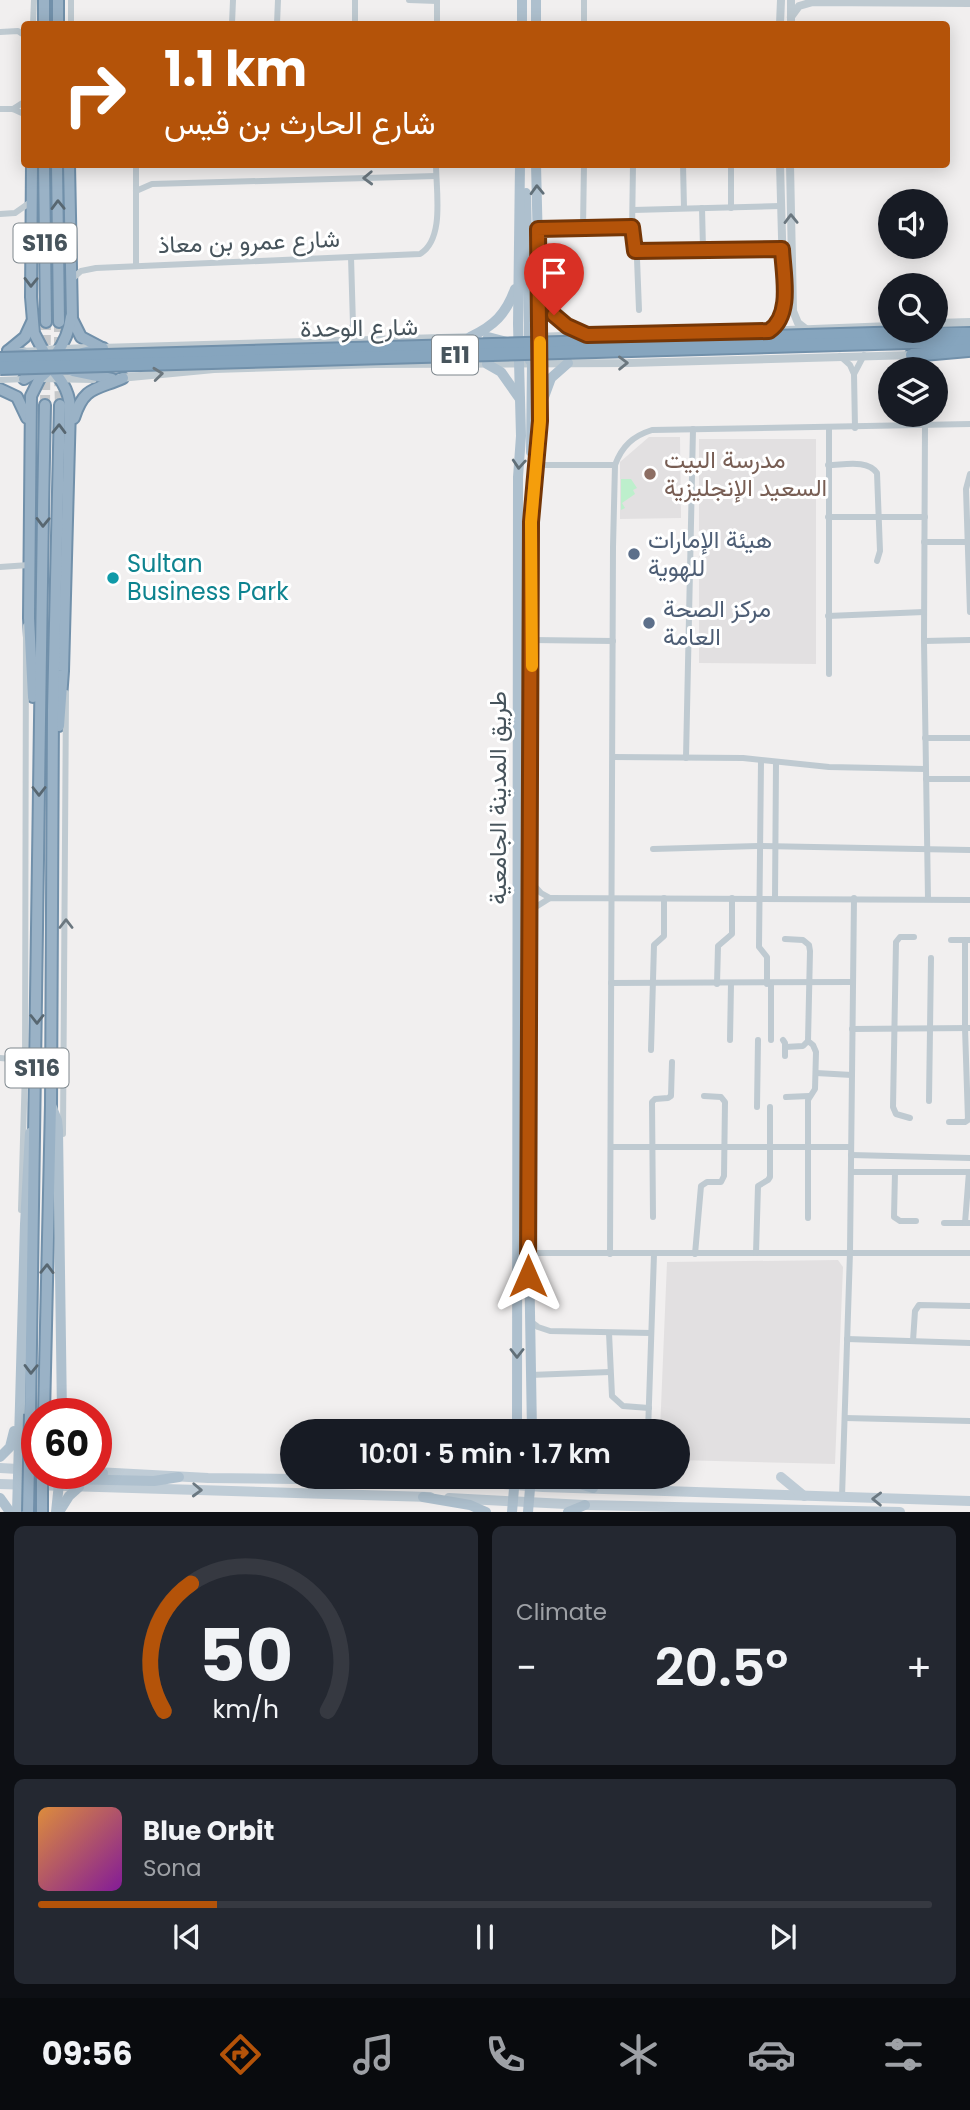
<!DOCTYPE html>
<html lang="en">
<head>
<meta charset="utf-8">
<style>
  body { margin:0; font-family:Poppins,Vazirmatn,sans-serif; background:#242831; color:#f1f3f6; height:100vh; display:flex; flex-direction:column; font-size:26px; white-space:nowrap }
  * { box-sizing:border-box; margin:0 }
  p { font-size:23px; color:#9ea1a6 }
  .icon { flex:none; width:38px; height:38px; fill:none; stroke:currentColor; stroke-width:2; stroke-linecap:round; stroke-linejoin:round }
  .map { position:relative; height:1512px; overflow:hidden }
  .details { display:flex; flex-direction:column; gap:14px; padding:14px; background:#0d0f14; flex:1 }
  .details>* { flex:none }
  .banner { position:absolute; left:21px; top:21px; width:929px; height:147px; border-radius:7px; box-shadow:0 4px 18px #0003; background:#b45309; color:#fff; overflow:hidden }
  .fabs { position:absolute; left:878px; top:189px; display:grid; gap:14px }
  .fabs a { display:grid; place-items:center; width:70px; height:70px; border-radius:50%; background:#171b24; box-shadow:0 4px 18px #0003; font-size:35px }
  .speed { position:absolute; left:21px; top:1398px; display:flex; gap:14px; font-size:35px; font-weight:700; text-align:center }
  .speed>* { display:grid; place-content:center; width:91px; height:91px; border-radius:50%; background:#171b24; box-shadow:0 4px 18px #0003; line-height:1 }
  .speed .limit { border:10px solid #d22; background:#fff; color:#111 }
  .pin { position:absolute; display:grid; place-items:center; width:60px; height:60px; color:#fff; margin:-72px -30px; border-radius:50% 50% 50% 0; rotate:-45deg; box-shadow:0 0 7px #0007 }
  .pin .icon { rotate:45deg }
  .me { position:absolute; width:77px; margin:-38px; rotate:0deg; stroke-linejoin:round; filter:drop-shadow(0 0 5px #0008) }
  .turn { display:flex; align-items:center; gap:24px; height:147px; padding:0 28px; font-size:32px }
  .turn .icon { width:91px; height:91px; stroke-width:2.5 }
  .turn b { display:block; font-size:49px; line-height:60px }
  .big { font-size:52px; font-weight:600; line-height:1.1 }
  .details .tile { flex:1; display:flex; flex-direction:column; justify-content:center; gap:10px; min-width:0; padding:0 24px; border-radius:10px; background:#242831 }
  .details .dial { align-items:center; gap:0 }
  .dial svg { height:182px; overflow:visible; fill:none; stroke:#363941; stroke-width:7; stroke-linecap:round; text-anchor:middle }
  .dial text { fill:#f1f3f6; stroke:none }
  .song { display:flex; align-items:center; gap:21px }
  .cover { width:84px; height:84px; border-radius:10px; background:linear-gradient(135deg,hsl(30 70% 55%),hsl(290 70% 35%)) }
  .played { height:7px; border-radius:4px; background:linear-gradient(90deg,#b45309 20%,#363941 20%) }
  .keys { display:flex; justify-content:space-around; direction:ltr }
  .heat { display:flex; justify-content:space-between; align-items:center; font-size:38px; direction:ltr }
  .details .tiles { flex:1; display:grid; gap:14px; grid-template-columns:1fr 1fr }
  .tile:last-child { grid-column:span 2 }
  .trip { position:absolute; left:280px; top:1419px; width:410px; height:70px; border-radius:35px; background:#171b24; box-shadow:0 4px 18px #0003; font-weight:600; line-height:70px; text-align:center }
  .dock { display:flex; height:112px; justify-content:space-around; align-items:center; background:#090b0e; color:#9ea1a6 }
  .dock .icon { width:49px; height:49px }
  .dock .active { color:#b45309 }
  .dock b { font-size:32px; color:#f1f3f6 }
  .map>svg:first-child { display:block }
  .education { fill:#e2e0e1 }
  .park { fill:#bdefcc }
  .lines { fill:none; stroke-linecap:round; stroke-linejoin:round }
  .trunk-tunnel { stroke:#c6c8ca; stroke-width:10; stroke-dasharray:10 5; stroke-linecap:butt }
  .trunk-casing { stroke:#7190aa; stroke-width:14 }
  .motorway-casing { stroke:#7190aa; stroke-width:16 }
  .minor { stroke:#bfcad1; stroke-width:6 }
  .tertiary { stroke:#bfcad1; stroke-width:8 }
  .secondary { stroke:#bfccd6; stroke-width:10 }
  .primary { stroke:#aec0ce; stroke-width:10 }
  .trunk { stroke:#9ab2c6; stroke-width:10 }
  .motorway { stroke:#86a5be; stroke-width:12 }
  .trunk-bridge-casing { stroke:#7190aa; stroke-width:14; stroke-linecap:butt }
  .motorway-bridge-casing { stroke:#7190aa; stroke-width:16; stroke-linecap:butt }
  .trunk-bridge { stroke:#9ab2c6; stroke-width:10 }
  .motorway-bridge { stroke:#86a5be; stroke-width:12 }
  .oneway { stroke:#6b777f }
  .oneway2 { stroke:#616f78 }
  .oneway3 { stroke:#586771 }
  .oneway4 { stroke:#6b7881 }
  .route-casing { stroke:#753606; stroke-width:18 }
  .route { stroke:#b45309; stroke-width:12 }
  .slow { stroke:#f59e0b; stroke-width:12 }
  .education-dot { fill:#8d6e63; stroke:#fff; stroke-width:2.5 }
  .service-dot { fill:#5c6f8a; stroke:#fff; stroke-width:2.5 }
  .culture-dot { fill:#0f9aa8; stroke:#fff; stroke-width:2.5 }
  .labels { text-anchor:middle; stroke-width:6; stroke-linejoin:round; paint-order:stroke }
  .shield { fill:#fff; stroke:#7e878d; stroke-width:2 }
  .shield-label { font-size:23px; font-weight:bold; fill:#47545c }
  .street-label { font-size:24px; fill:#47545c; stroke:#fff }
  .education-label { font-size:24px; fill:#785e54; stroke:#fff; text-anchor:start }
  .service-label { font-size:24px; fill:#4e5e75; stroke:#fff; text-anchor:start }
  .culture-label { font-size:24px; fill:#0d838f; stroke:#fff; text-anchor:start }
</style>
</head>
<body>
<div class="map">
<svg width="970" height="1512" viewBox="0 0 970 1512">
  <rect width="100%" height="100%" fill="#f1efef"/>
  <!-- education -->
  <g class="education">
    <path d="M649,437h31l1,81 -61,1v-57z"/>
    <path d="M699,439h117v225l-117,-1z"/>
    <path d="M838,1260l5,7 -8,197 -158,-4v-28l-17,-1 7,-169z"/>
  </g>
  <!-- park -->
  <path class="park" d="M621,479h10l6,9 -4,2 2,4 -13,9 3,5 -4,2z"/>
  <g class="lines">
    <!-- trunk-tunnel -->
    <g class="trunk-tunnel">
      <path d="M59,322v31"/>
      <path d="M59,376l1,29"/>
      <path d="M45,405l1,-83"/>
    </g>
    <defs>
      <g id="trunk">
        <path d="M44,0v24"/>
        <path d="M58,24v-24"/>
        <path d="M32,164l-1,133 3,36 11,21 11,10 17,7 39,8"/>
        <path d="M44,164l2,158"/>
        <path d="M57,164l2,158"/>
        <path d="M69,164l3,155 9,18 19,10"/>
        <path d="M8,351l18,4"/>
        <path d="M8,351l17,-14 7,-15"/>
        <path d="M82,353l21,-5"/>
        <path d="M47,364c12,12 22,25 23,43l-7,264 -4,55"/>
        <path d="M24,379c26,-13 43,-32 47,-62"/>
        <path d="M0,389l17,8 10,21"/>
        <path d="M74,418c10,-32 22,-28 49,-40"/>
        <path d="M33,697l-4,-79 2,-222 9,-18 14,-13"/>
        <path d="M30,1414c8,-337 8,-673 15,-1009"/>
        <path d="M44,1414l7,-309 2,-395 7,-305"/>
      </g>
      <g id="motorway">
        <path d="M909,333l61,1"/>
        <path d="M910,342l60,1"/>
        <path d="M912,355l56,-5"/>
      </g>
    </defs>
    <!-- trunk casing -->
    <use href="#trunk" class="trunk-casing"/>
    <!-- motorway casing -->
    <use href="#motorway" class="motorway-casing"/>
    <!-- minor -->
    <g class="minor">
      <path d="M71,0v24"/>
      <path d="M409,0l28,1"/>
      <path d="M584,0v24"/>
      <path d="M33,24l1,-24"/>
      <path d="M232,24l1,-24"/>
      <path d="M277,24l1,-24"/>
      <path d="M355,24v-24"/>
      <path d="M437,24v-24"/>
      <path d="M0,32l18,-1 6,4"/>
      <path d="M0,109h13l11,5"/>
      <path d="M13,109l11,-7"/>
      <path d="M633,164l-1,68 5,27 2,51"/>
      <path d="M683,164l1,44"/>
      <path d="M136,191l16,-7 284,-8"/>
      <path d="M702,208l1,41"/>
      <path d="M731,208v-44"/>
      <path d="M633,210l147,-4"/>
      <path d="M0,214l15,-1 17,-12"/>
      <path d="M583,228l1,-64"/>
      <path d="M538,229l94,-2"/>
      <path d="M635,251l147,-2"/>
      <path d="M136,265v-101"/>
      <path d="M71,280l10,-9 15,-3 324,-14c25,-15 16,-63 16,-90"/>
      <path d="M346,341l7,-16 -2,-68"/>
      <path d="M20,351l22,-1"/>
      <path d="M840,356l10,9 4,9"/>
      <path d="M0,380l26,-1"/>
      <path d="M925,425l-1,216 4,258"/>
      <path d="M855,428l-1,-54 10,-19"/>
      <path d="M536,465h79"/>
      <path d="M828,465c16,0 39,-6 49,8l3,78 -3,10"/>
      <path d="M970,474l-4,15 4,123"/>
      <path d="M828,517h97"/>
      <path d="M924,542h44"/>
      <path d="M0,567l29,-2"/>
      <path d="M828,616l96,-4"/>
      <path d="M532,640l81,1"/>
      <path d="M924,641l46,-1"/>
      <path d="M829,674v-246"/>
      <path d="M925,738h45"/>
      <path d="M613,757l130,1 86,9 96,2"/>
      <path d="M686,758l7,-329"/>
      <path d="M761,761l-2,186 8,10v27"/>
      <path d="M926,779h44"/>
      <path d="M653,849l105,-3 212,4"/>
      <path d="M531,882l10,11 9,5"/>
      <path d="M775,898l1,-135"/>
      <path d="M531,910l19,-12 420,2"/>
      <path d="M785,939l18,1 6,5 1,6 -2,90 -5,5 -18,1"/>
      <path d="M951,940h19"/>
      <path d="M611,983l241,-1"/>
      <path d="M717,984l1,-38 14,-12v-36"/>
      <path d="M771,984v56"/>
      <path d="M852,1029l118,-1"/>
      <path d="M730,1040l1,-56"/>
      <path d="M783,1040l2,3v13"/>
      <path d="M651,1050l3,-105 10,-9v-38"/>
      <path d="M0,1058l12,1 13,10"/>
      <path d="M816,1073l36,2"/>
      <path d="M786,1097l23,-1"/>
      <path d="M929,1101l2,-143"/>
      <path d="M757,1107l1,-67"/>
      <path d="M910,1118l-14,-4 -3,-7 3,-165 4,-5h14"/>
      <path d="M949,1122h16l3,-2 -3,-92v-88"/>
      <path d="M63,1134l3,-441"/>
      <path d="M611,1147h240"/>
      <path d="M851,1155l119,3"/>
      <path d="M851,1172h119"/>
      <path d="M895,1172l-1,45 6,4h16"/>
      <path d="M21,1210l4,-141 1,-443"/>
      <path d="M653,1217l-1,-115 3,-3 13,-1 3,-2 1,-34"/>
      <path d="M808,1218v-118l7,-11 1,-37 -3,-7 -5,-4"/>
      <path d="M944,1223h26"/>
      <path d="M965,1223l4,-51"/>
      <path d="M529,1253h441"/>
      <path d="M756,1253l2,-67 10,-6 2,-3v-70"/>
      <path d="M610,1254l3,-707 2,-82c7,-19 18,-29 37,-35l318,-6"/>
      <path d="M695,1254l6,-68 6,-4h14l3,-6 1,-74 -4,-5 -17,-1"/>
      <path d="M530,1321l8,6 12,4 101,2"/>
      <path d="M609,1333l3,63 11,10 26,2"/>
      <path d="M847,1339l123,4"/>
      <path d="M913,1341l2,-30 4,-6 51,1"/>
      <path d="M530,1375l80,-3"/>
      <path d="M845,1418l125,3"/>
      <path d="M648,1432l6,-178"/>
      <path d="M646,1491v-14"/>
      <path d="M842,1497l8,-245 4,-354"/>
    </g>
    <!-- tertiary -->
    <g class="tertiary">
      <path d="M791,0v24"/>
      <path d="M791,17l8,-11 14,-4 157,1"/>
      <path d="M780,24l1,-24"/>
      <path d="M790,164l3,147 5,12 9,7"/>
      <path d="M936,323l34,-1"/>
      <path d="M761,331l130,-5"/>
      <path d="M769,331l10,-9 5,-13 -4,-145"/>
      <path d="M537,337l101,-4h75"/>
      <path d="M100,348l375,-11"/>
      <path d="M42,350l45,-2"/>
      <path d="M40,378l53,1"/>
      <path d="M120,378l94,-9 161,-5 253,-1 286,-8"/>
    </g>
    <!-- secondary -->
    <g class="secondary">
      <path d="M0,1468l37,2"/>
      <path d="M96,1472l112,6 254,3 81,6 427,14"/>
      <path d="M781,1477l23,19"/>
      <path d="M0,1484l430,13"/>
      <path d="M449,1498l136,7 315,7"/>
    </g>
    <!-- primary -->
    <g class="primary">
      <path d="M522,24v-24"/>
      <path d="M536,24v-24"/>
      <path d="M526,193l3,144 3,15"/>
      <path d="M542,293c9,23 23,33 45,42"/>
      <path d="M470,337c24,-11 36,-23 45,-48"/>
      <path d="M488,337l19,5"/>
      <path d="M522,349l10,14 -1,89"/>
      <path d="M487,364l14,8 19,27"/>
      <path d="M544,397l7,-19 17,-15"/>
      <path d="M51,1105l6,15 1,10 4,284"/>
      <path d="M517,1432l1,-955 3,-41 -3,-112 2,-160"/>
      <path d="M532,1432l-3,-179 2,-731 9,-101 1,-50 -5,-207"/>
      <path d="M0,1457l10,-10 4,-16"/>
      <path d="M96,1469l7,4"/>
      <path d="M558,1477l35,11"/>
      <path d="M21,1478l133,3 25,-4"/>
      <path d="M462,1481l14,-4"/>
      <path d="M423,1497l47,8 16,7"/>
      <path d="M0,1498l10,14"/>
      <path d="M17,1512l8,-288 5,-91"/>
      <path d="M56,1512l4,-38"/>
      <path d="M59,1512l10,-16 10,-9"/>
      <path d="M512,1512l3,-35"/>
      <path d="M528,1512l3,-35"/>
      <path d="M568,1512l17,-7"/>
    </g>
    <!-- trunk -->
    <use href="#trunk" class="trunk"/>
    <!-- motorway -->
    <use href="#motorway" class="motorway"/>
    <defs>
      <g id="trunk-bridge">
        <path d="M28,1512l2,-98"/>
        <path d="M42,1512v-38"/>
      </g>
      <g id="motorway-bridge">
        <path d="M0,359l909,-26"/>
        <path d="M0,368l910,-26"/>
      </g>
    </defs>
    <!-- trunk-bridge casing -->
    <use href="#trunk-bridge" class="trunk-bridge-casing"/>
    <!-- motorway-bridge casing -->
    <use href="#motorway-bridge" class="motorway-bridge-casing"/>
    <!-- trunk-bridge -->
    <use href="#trunk-bridge" class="trunk-bridge"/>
    <!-- motorway-bridge -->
    <use href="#motorway-bridge" class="motorway-bridge"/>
  </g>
  <!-- one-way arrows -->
  <defs><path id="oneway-chevron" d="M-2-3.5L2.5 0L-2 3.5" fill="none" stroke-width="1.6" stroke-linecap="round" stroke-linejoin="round" transform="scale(1.75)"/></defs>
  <g class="oneway">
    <use href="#oneway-chevron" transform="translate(368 178) rotate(178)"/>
    <use href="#oneway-chevron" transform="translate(791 219) rotate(-91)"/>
    <use href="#oneway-chevron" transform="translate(623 363) rotate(-1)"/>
    <use href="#oneway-chevron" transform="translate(158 374) rotate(-6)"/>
    <use href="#oneway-chevron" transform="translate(66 924) rotate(-90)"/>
  </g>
  <g class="oneway2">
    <use href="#oneway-chevron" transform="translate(537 190) rotate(-92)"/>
    <use href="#oneway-chevron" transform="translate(519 464) rotate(94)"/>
    <use href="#oneway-chevron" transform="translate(517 1353) rotate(90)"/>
  </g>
  <g class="oneway3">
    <use href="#oneway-chevron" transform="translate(58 205) rotate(-91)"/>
    <use href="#oneway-chevron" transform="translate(31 282) rotate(91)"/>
    <use href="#oneway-chevron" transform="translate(59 429) rotate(-89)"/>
    <use href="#oneway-chevron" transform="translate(43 522) rotate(91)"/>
    <use href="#oneway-chevron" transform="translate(39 791) rotate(90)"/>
    <use href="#oneway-chevron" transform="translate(37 1019) rotate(90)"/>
    <use href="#oneway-chevron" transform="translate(47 1269) rotate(-89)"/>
    <use href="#oneway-chevron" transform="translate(31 1369) rotate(91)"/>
  </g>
  <g class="oneway4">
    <use href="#oneway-chevron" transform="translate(197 1490) rotate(2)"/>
    <use href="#oneway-chevron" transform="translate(877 1499) rotate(-179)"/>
  </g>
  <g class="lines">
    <defs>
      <path id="route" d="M528,1276l3,-754 9,-101 -2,-192 94,-2 3,24 147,-2c1,25 11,66 -13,82l-182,4 -20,-9 -13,-11"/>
    </defs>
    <!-- route casing -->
    <use href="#route" class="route-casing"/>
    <!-- route -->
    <use href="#route" class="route"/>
    <!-- slow -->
    <path class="slow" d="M532,666l-1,-144 9,-101v-79"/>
  </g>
  <!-- markers -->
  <circle class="education-dot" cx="650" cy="474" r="7"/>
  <g class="service-dot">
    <circle cx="634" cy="554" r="7"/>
    <circle cx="649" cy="623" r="7"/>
  </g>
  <circle class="culture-dot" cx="113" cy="578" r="7"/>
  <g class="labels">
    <!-- shield labels -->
    <g class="shield">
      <rect x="13.5" y="223.5" width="63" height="39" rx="5"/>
      <rect x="432" y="335.5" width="46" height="39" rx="5"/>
      <rect x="5.5" y="1048.5" width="63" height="39" rx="5"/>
    </g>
    <g class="shield-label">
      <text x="45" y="251">S116</text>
      <text x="455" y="363">E11</text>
      <text x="37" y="1076">S116</text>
    </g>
    <!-- street labels -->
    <g class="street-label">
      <text transform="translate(249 242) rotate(-2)" y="8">شارع عمرو بن معاذ</text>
      <text transform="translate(359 328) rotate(-1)" y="8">شارع الوحدة</text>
      <text transform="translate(498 798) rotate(-90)" y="8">طريق المدينة الجامعية</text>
    </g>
    <!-- education labels -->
    <g class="education-label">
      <text x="664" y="468">مدرسة البيت<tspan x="664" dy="28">السعيد الإنجليزية</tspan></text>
    </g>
    <!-- service labels -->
    <g class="service-label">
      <text x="648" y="548">هيئة الإمارات<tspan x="648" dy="28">للهوية</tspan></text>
      <text x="663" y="617">مركز الصحة<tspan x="663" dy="28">العامة</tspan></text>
    </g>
    <!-- culture labels -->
    <g class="culture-label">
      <text x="127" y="572">Sultan<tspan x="127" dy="28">Business Park</tspan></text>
    </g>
  </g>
</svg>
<div class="fabs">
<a><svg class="icon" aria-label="sound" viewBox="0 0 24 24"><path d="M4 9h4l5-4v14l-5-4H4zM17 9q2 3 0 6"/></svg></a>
<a><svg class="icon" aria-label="search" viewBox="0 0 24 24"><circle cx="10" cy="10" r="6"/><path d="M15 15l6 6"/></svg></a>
<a><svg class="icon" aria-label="layers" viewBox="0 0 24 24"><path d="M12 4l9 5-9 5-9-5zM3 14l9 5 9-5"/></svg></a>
</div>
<div class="speed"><div class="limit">60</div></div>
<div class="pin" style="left:554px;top:315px;background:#d93025"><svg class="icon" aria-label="arrive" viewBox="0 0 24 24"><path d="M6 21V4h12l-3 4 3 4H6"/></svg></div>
<svg class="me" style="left:528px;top:1276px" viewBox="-20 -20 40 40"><path d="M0-17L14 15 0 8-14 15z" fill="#b45309" stroke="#fff" stroke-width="4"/></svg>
<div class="trip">10:01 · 5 min · 1.7 km</div>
<div class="banner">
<div class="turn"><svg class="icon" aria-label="right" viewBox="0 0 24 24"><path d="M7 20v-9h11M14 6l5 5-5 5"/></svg><div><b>1.1 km</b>شارع الحارث بن قيس</div></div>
</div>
</div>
<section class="details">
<div class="tiles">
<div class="tile dial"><svg viewBox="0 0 100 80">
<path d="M14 69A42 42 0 1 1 86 69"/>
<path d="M14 69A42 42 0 0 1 26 13" stroke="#b45309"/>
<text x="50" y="56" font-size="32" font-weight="700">50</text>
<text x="50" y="72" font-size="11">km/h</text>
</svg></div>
<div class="tile"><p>Climate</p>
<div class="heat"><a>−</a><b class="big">20.5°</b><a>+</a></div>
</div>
<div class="tile">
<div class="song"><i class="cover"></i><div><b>Blue Orbit</b><p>Sona</p></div></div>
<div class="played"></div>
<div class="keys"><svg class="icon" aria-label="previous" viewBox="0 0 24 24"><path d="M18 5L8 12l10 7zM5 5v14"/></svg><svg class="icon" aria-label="pause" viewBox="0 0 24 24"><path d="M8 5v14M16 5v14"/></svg><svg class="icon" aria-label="next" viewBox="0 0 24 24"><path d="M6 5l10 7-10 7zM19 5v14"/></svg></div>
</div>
</div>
</section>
<nav class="dock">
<b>09:56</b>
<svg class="icon active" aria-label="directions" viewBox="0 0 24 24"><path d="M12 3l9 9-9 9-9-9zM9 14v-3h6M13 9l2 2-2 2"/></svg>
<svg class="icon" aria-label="music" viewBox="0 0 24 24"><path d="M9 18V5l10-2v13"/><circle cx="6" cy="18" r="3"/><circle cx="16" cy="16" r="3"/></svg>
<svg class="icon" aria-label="phone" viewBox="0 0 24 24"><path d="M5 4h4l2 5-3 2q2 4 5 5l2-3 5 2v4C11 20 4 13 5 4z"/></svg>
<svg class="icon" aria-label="climate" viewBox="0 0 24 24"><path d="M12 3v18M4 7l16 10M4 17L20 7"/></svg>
<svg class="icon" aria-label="car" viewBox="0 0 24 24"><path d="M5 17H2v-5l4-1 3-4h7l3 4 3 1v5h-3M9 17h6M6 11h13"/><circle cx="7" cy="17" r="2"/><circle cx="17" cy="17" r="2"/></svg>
<svg class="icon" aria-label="filters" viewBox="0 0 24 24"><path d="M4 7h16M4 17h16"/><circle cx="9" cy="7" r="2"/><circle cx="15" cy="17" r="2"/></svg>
</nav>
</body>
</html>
